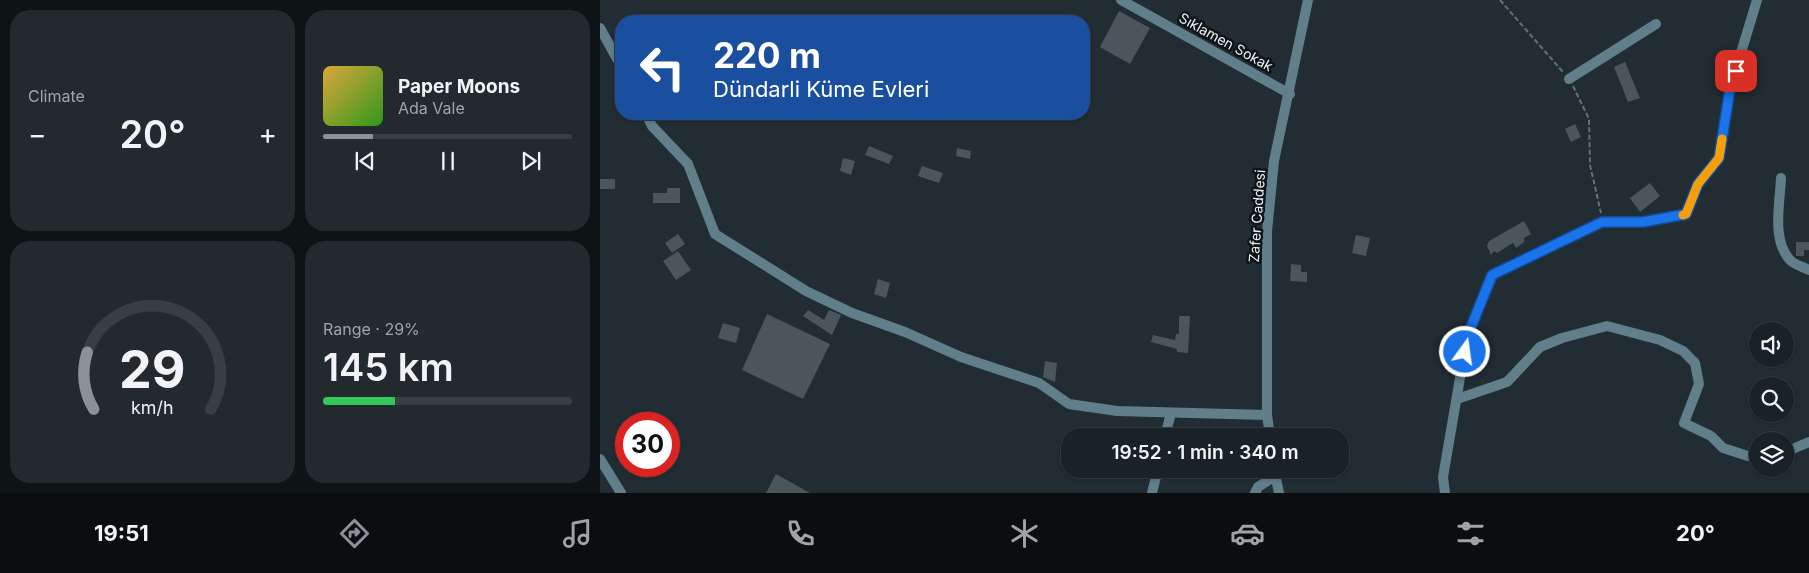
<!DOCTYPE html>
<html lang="en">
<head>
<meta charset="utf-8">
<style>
  body { margin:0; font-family:Inter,sans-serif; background:#222a2e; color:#f1f3f6; height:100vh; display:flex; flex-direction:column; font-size:19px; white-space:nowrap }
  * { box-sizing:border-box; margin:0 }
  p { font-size:16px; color:#9fa4a7 }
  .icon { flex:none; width:28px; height:28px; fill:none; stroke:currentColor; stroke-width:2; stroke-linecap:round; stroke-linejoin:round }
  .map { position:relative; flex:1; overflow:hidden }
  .details { display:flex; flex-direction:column; gap:10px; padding:10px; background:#0e1315; width:600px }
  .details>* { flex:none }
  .banner { position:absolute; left:15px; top:15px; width:475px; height:105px; border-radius:20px; box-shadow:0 1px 4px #0004,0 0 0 1px #373f43; background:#1a4fa0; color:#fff; overflow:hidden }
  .tools { position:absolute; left:1149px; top:322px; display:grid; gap:10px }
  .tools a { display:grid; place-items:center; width:45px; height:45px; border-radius:50%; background:#192226; box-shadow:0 1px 4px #0004,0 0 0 1px #373f43; font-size:25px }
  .speed { position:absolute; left:15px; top:412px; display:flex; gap:10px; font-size:25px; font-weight:700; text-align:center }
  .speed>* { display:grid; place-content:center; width:65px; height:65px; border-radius:50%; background:#192226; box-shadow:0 1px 4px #0004,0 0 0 1px #373f43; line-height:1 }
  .speed .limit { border:8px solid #d22; background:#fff; color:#111 }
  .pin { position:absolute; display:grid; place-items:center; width:42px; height:42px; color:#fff; margin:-21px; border-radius:10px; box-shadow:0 2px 8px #0006 }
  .me { position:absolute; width:55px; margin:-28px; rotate:14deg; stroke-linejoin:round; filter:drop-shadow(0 0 4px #0008) }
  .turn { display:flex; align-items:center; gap:18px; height:105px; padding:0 15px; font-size:22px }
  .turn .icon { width:65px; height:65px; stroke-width:2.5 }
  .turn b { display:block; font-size:35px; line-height:42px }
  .big { font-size:38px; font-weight:600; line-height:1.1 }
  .details .card { flex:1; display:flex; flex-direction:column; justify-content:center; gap:8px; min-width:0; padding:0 18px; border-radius:20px; background:#222a2e }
  .details .dial { align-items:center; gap:0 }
  .dial svg { height:130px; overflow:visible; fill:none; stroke:#373f43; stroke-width:7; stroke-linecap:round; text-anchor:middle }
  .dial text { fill:#f1f3f6; stroke:none }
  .song { display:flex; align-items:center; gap:15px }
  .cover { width:60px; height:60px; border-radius:8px; background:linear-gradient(135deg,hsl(40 70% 55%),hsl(110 70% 35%)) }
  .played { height:5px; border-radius:2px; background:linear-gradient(90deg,#8c9099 20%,#373f43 20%) }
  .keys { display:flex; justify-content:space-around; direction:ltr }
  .heat { display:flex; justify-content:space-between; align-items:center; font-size:28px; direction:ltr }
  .charge { height:8px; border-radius:4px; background:linear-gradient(90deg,#34c759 29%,#373f43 0) }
  .details .tiles { flex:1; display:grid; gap:10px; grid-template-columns:repeat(2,1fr) }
  .trip { position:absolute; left:461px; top:428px; width:288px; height:50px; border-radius:20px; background:#192226; box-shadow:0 1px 4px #0004,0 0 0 1px #373f43; font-weight:600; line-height:50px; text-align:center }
  .tab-bar { display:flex; height:80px; justify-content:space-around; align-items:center; background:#0a0e0f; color:#9fa4a7 }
  .tab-bar .icon { width:35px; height:35px }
  .tab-bar .active { color:#8c9099 }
  .tab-bar b { font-size:22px; color:#f1f3f6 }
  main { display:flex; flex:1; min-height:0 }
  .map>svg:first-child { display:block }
  .building { fill:#4a565c }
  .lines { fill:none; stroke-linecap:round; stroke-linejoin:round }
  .path { stroke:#667175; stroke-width:2; stroke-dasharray:5 2.5; stroke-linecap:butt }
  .minor { stroke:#617e8b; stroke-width:10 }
  .route-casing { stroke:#114b97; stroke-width:12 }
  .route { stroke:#1a73e8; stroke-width:9 }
  .slow { stroke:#f59e0b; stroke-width:9 }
  .labels { text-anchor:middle; stroke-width:5; stroke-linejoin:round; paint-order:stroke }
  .street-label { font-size:14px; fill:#eaf2f5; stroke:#0f1416 }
</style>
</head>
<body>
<main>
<section class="details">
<div class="tiles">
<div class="card"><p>Climate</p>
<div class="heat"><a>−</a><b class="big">20°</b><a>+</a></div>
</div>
<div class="card">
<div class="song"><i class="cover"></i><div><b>Paper Moons</b><p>Ada Vale</p></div></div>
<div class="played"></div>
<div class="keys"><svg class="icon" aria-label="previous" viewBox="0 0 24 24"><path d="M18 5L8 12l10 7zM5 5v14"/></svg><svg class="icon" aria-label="pause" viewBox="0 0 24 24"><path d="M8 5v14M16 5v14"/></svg><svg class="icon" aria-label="next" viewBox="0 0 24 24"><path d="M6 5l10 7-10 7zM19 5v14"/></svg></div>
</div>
<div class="card dial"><svg viewBox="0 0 100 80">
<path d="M14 69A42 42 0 1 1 86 69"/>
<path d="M14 69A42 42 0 0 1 10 34" stroke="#8c9099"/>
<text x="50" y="56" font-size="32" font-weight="700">29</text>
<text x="50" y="72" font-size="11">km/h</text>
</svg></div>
<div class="card"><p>Range · 29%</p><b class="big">145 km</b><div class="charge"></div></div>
</div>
</section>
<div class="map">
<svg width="1209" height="493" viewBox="0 0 1209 493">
  <rect width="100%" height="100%" fill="#212d32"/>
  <!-- building -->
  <g class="building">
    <path d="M519,11l31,17 -20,36 -30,-17z"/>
    <path d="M1025,62l15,36 -12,4 -14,-35z"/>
    <path d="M975,124l6,13 -10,5 -6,-13z"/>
    <path d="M269,146l24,10 -4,8 -24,-9z"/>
    <path d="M357,148l14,3 -1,8 -14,-3z"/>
    <path d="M243,158l12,3 -4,14 -11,-4z"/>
    <path d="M322,166l21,7 -4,10 -21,-7z"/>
    <rect x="0" y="179" width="15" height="10"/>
    <path d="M1050,183l10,13 -20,16 -10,-14z"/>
    <path d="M67,188h13v15h-27v-10h14z"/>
    <path d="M924,221l7,13 -7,4v4l-8,6 -3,-5 -16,10 -3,-2 -3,4 -4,-9 2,-5z"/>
    <path d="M78,234l7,10 -13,9 -7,-10z"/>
    <path d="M756,235l14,3 -4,18 -14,-3z"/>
    <path d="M1196,242h13v8h-5v6h-8z"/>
    <path d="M78,251l13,19 -15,10 -13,-19z"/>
    <path d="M691,264l10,1v7h6v10l-17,-1z"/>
    <path d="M278,279l12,4 -4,15 -12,-4z"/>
    <path d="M208,310l16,10 5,-10 12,5 -9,20 -29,-19z"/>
    <path d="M167,314l63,30 -27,55 -61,-29z"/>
    <path d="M579,316h11l-2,37 -11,-1v-3l-26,-7 2,-7 22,5 1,-6h3z"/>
    <path d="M123,323l17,5 -4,15 -18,-5z"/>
    <path d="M445,361l12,2 -2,19 -12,-5z"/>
    <path d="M176,474l34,19h-44z"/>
  </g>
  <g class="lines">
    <!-- path -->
    <g class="path">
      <path d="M900,0l63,72"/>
      <path d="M973,86l16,33 1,46 11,48"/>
    </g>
    <!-- minor -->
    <g class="minor">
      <path d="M521,0l169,94"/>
      <path d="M0,28l21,38"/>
      <path d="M969,79l87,-55"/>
      <path d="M46,114l6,12 36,38 27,70 91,57 46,22 53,19 56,25 78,26 30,21 48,7 150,4"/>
      <path d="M1181,178c-1,26 -10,63 10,83 4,4 13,6 18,9"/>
      <path d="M857,399l50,-17 33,-35 22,-9 45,-12 53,14 23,11 12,12 4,21 -15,39 27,13 12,12 25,8 10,-1"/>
      <path d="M565,436l6,-23"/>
      <path d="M670,436l-3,-21v-184l7,-70 34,-161"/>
      <path d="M1185,452l24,-10"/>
      <path d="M0,459l21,34"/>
      <path d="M674,469l5,24"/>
      <path d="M552,493l6,-24"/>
      <path d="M655,493l3,-6 17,-11"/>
      <path d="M845,493l-2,-16 24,-140 26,-62 109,-53h41l43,-7 12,-31 21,-26 11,-69 27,-89"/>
    </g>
  </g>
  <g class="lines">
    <defs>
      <path id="route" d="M865,352l2,-15 25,-62 110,-53h41l43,-8 12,-30 21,-26 11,-69 6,-18"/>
    </defs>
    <!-- route casing -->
    <use href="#route" class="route-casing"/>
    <!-- route -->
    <use href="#route" class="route"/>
    <!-- slow -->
    <path class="slow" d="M1083,215l3,-1 12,-30 21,-26 3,-19"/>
  </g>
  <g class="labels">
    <!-- street labels -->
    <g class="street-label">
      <text transform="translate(626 42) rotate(29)" y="5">Sıklamen Sokak</text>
      <text transform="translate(657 216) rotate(-86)" y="5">Zafer Caddesi</text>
    </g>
  </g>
</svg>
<div class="tools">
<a><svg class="icon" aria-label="sound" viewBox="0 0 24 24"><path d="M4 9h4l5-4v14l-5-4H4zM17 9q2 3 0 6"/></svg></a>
<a><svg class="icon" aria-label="search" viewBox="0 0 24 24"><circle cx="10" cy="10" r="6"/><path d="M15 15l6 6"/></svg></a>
<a><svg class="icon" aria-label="layers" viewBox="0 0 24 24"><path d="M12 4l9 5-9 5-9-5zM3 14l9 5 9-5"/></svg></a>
</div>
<div class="speed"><div class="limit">30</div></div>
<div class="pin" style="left:1136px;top:71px;background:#d93025"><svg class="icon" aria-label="arrive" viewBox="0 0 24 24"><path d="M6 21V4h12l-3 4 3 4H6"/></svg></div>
<svg class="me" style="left:865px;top:352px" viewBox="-20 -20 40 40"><circle r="17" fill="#1a73e8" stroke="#fff" stroke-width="3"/><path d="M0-11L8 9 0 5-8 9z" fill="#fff"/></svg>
<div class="trip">19:52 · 1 min · 340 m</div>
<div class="banner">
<div class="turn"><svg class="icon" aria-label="left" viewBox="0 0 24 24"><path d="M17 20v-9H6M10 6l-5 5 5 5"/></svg><div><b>220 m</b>Dündarli Küme Evleri</div></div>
</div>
</div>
</main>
<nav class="tab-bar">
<b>19:51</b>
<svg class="icon active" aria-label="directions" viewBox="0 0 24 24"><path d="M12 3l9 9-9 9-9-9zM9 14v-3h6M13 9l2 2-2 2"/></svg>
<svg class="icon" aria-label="music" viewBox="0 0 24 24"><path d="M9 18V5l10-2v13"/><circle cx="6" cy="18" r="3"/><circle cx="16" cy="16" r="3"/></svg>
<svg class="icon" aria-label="phone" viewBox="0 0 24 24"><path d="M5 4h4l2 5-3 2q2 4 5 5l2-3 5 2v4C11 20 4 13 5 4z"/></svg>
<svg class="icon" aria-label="climate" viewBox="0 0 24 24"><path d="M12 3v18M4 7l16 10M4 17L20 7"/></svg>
<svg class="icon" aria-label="car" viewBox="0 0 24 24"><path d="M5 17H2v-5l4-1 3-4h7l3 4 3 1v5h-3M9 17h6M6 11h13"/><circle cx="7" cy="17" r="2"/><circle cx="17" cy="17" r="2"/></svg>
<svg class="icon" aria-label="filters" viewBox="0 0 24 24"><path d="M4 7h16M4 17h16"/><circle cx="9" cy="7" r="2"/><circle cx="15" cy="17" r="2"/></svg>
<b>20°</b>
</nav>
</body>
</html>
